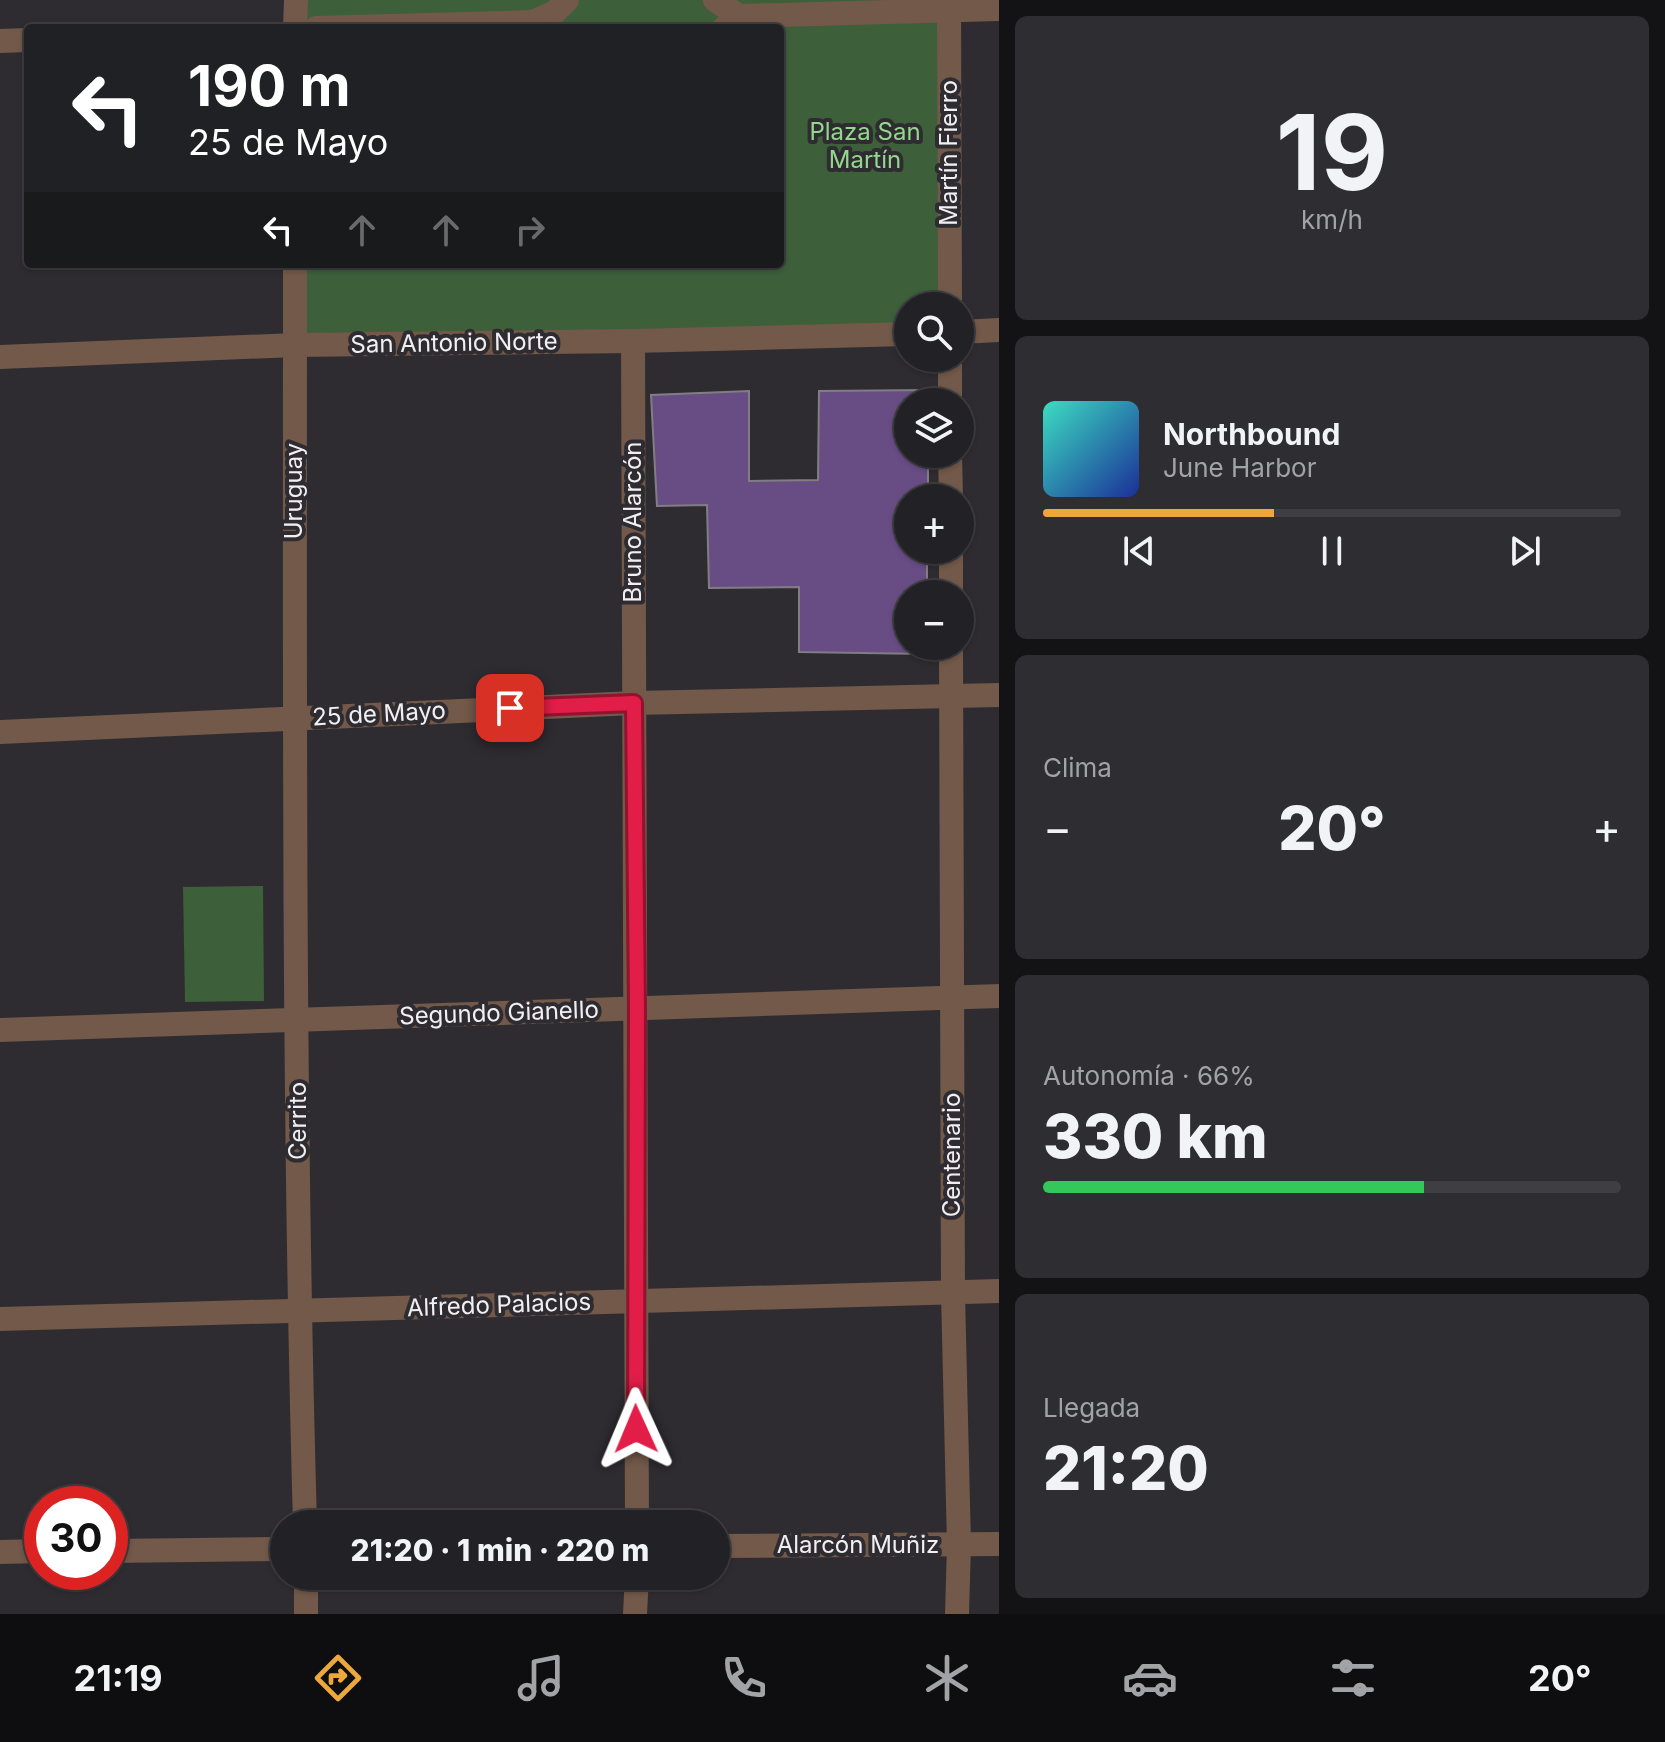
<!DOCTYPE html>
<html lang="es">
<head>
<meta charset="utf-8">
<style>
  body { margin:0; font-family:Inter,sans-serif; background:#2e2e32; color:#f1f3f6; height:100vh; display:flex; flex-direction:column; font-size:30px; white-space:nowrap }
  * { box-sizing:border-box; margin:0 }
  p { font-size:26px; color:#a2a3a7 }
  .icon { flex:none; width:44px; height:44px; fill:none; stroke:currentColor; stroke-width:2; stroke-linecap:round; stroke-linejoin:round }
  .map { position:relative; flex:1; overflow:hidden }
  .side { display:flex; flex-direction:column; gap:16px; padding:16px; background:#131214; width:666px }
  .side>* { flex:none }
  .banner { position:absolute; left:24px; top:24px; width:760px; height:244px; border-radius:8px; box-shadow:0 2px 6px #0004,0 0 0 2px #3f3e42; background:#202124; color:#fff; overflow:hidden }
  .controls { position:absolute; left:894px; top:292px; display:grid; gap:16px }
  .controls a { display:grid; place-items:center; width:80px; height:80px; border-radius:50%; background:#222125; box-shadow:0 2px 6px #0004,0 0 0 2px #3f3e42; font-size:40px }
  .speed { position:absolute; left:24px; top:1486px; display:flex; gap:16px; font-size:40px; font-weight:700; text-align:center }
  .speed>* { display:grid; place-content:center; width:104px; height:104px; border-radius:50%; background:#222125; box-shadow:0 2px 6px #0004,0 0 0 2px #3f3e42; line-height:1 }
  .speed .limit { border:12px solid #d22; background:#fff; color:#111 }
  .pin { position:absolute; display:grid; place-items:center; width:68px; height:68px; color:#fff; margin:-34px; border-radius:16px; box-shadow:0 4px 12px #0006 }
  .me { position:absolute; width:88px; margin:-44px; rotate:359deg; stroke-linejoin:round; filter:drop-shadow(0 0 6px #0008) }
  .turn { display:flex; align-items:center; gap:28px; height:168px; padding:0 32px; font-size:36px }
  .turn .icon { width:104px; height:104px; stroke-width:2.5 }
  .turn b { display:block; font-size:56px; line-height:68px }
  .lanes { display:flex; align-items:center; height:76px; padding:0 32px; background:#0003; justify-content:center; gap:40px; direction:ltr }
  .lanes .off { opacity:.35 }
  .big { font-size:60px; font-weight:800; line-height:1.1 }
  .side .card { flex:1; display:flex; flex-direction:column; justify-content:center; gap:12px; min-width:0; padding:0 28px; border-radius:12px; background:#2e2e32 }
  .side .dial { align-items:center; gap:0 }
  .dial b { font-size:104px; line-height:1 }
  .song { display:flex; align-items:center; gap:24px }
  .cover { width:96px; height:96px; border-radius:12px; background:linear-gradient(135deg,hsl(170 70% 55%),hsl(230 70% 35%)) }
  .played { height:8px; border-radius:4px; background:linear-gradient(90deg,#eda83b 40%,#3f3e42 40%) }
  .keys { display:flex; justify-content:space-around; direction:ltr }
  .heat { display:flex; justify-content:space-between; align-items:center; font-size:44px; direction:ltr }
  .charge { height:12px; border-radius:6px; background:linear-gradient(90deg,#34c759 66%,#3f3e42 0) }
  .trip { position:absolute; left:270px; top:1510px; width:460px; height:80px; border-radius:40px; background:#222125; box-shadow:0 2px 6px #0004,0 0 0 2px #3f3e42; font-weight:800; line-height:80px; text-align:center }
  .tab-bar { display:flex; height:128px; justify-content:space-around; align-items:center; background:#0e0d0f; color:#a2a3a7 }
  .tab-bar .icon { width:56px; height:56px }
  .tab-bar .current { color:#eda83b }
  .tab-bar b { font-size:36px; color:#f1f3f6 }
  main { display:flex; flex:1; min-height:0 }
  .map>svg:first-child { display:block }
  .green { fill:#3d5f3a }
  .building { fill:#684d84; stroke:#807e84; stroke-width:2 }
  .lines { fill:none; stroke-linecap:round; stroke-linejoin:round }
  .minor { stroke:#725949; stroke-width:24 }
  .route-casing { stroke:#92132f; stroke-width:20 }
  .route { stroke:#e11d48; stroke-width:14 }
  .labels { text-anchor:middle; stroke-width:8; stroke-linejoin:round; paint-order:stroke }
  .park-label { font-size:24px; fill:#93d78d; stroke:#2e2c31 }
  .street-label { font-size:24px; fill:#f0eff2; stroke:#2e2c31 }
</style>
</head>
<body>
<main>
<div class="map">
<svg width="999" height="1614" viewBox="0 0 999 1614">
  <rect width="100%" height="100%" fill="#2e2c31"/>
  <!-- green -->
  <g class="green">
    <path d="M296,0h653l1,306h-42v28l-613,11v-81h485v-236h-485z"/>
    <path d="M263,886l1,115 -79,1 -2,-115z"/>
  </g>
  <!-- building -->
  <path class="building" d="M929,390v12h-21v52h20v44h-20v52h19v44h-19v52h18v8l-127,-2v-65l-90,1 -2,-83 -50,1 -6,-111 98,-4v90l69,-1 1,-89z"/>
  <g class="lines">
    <!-- minor -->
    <g class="minor">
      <path d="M715,0l24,16"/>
      <path d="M949,0l1,306"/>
      <path d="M533,22l22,-10 12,-12"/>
      <path d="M295,28l1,-28"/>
      <path d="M316,28l217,-6 14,6"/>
      <path d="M724,28l15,-12 260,-7"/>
      <path d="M0,41l28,-1"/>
      <path d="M295,264c0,420 -2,840 10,1260"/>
      <path d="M960,332l39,-2"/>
      <path d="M633,341l4,1183"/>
      <path d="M0,357l295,-12 338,-4 275,-7"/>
      <path d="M950,358v44"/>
      <path d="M950,454l1,44"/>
      <path d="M951,550v44"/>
      <path d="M951,646l2,647 6,252 -2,69"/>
      <path d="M0,732l634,-29 365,-8"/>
      <path d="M0,1030l999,-34"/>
      <path d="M0,1319l999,-28"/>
      <path d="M716,1546l283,-2"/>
      <path d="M110,1551l174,-2"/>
      <path d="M0,1552l42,-1"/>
      <path d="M306,1614v-38"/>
      <path d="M635,1614l2,-38"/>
    </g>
  </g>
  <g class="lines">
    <defs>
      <path id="route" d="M510,708l124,-5 3,305 -1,421"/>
    </defs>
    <!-- route casing -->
    <use href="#route" class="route-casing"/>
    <!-- route -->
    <use href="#route" class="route"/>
  </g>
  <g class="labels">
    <!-- park labels -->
    <g class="park-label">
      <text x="865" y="140">Plaza San<tspan x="865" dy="28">Martín</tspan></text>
    </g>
    <!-- street labels -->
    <g class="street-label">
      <text transform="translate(949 153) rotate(-90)" y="8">Martín Fierro</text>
      <text transform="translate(454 343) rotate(-1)" y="8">San Antonio Norte</text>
      <text transform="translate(294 491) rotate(-90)" y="8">Uruguay</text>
      <text transform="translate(633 522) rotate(-90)" y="8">Bruno Alarcón</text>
      <text transform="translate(379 714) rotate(-3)" y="8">25 de Mayo</text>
      <text transform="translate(499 1013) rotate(-2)" y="8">Segundo Gianello</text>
      <text transform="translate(298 1121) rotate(-90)" y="8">Cerrito</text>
      <text transform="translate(952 1155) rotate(-90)" y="8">Centenario</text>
      <text transform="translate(499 1305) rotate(-2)" y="8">Alfredo Palacios</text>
      <text x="858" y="1553">Alarcón Muñiz</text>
    </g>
  </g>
</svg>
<div class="controls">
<a><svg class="icon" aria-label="search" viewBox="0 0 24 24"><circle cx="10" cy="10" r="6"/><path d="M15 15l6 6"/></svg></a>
<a><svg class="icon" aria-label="layers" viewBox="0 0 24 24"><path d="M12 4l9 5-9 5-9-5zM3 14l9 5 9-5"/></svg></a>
<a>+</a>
<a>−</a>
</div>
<div class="speed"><div class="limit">30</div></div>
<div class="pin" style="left:510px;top:708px;background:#d93025"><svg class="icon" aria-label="arrive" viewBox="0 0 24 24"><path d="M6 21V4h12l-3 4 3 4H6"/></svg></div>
<svg class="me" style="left:636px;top:1429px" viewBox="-20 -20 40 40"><path d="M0-17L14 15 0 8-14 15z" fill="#e11d48" stroke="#fff" stroke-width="4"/></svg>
<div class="trip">21:20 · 1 min · 220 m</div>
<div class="banner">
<div class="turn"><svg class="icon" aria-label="left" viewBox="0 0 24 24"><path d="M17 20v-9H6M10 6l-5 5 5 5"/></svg><div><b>190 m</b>25 de Mayo</div></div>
<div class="lanes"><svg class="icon" aria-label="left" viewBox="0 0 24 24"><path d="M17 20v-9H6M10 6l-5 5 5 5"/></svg><svg class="icon off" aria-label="ahead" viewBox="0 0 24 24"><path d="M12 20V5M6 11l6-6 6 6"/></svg><svg class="icon off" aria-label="ahead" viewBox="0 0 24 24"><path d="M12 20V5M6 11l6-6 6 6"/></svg><svg class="icon off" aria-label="right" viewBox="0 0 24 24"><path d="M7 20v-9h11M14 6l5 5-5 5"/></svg></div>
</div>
</div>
<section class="side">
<div class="card dial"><b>19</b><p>km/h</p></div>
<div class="card">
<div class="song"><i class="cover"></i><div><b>Northbound</b><p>June Harbor</p></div></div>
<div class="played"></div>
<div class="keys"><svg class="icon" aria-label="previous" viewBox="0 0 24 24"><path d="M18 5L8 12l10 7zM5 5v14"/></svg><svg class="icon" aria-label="pause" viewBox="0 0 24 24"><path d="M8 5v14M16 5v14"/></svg><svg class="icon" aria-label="next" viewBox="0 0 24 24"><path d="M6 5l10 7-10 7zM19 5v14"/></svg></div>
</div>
<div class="card"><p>Clima</p>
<div class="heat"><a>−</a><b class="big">20°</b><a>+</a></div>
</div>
<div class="card"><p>Autonomía · 66%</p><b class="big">330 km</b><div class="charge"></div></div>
<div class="card"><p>Llegada</p><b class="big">21:20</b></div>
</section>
</main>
<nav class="tab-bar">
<b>21:19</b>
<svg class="icon current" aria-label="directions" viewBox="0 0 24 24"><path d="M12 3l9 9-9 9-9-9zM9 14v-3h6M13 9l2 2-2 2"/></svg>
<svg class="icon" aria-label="music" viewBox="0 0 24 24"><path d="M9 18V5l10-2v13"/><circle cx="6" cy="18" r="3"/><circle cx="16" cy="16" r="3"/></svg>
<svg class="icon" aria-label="phone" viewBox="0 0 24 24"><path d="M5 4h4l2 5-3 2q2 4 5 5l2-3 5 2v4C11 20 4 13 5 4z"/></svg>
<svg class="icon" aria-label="climate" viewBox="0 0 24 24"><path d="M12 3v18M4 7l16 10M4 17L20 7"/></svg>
<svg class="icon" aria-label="car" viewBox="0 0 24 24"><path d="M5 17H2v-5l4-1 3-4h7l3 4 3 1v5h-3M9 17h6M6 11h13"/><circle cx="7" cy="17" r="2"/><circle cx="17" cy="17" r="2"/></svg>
<svg class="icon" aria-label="filters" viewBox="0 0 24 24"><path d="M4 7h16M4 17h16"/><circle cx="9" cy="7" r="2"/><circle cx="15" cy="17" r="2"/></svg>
<b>20°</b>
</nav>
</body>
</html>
